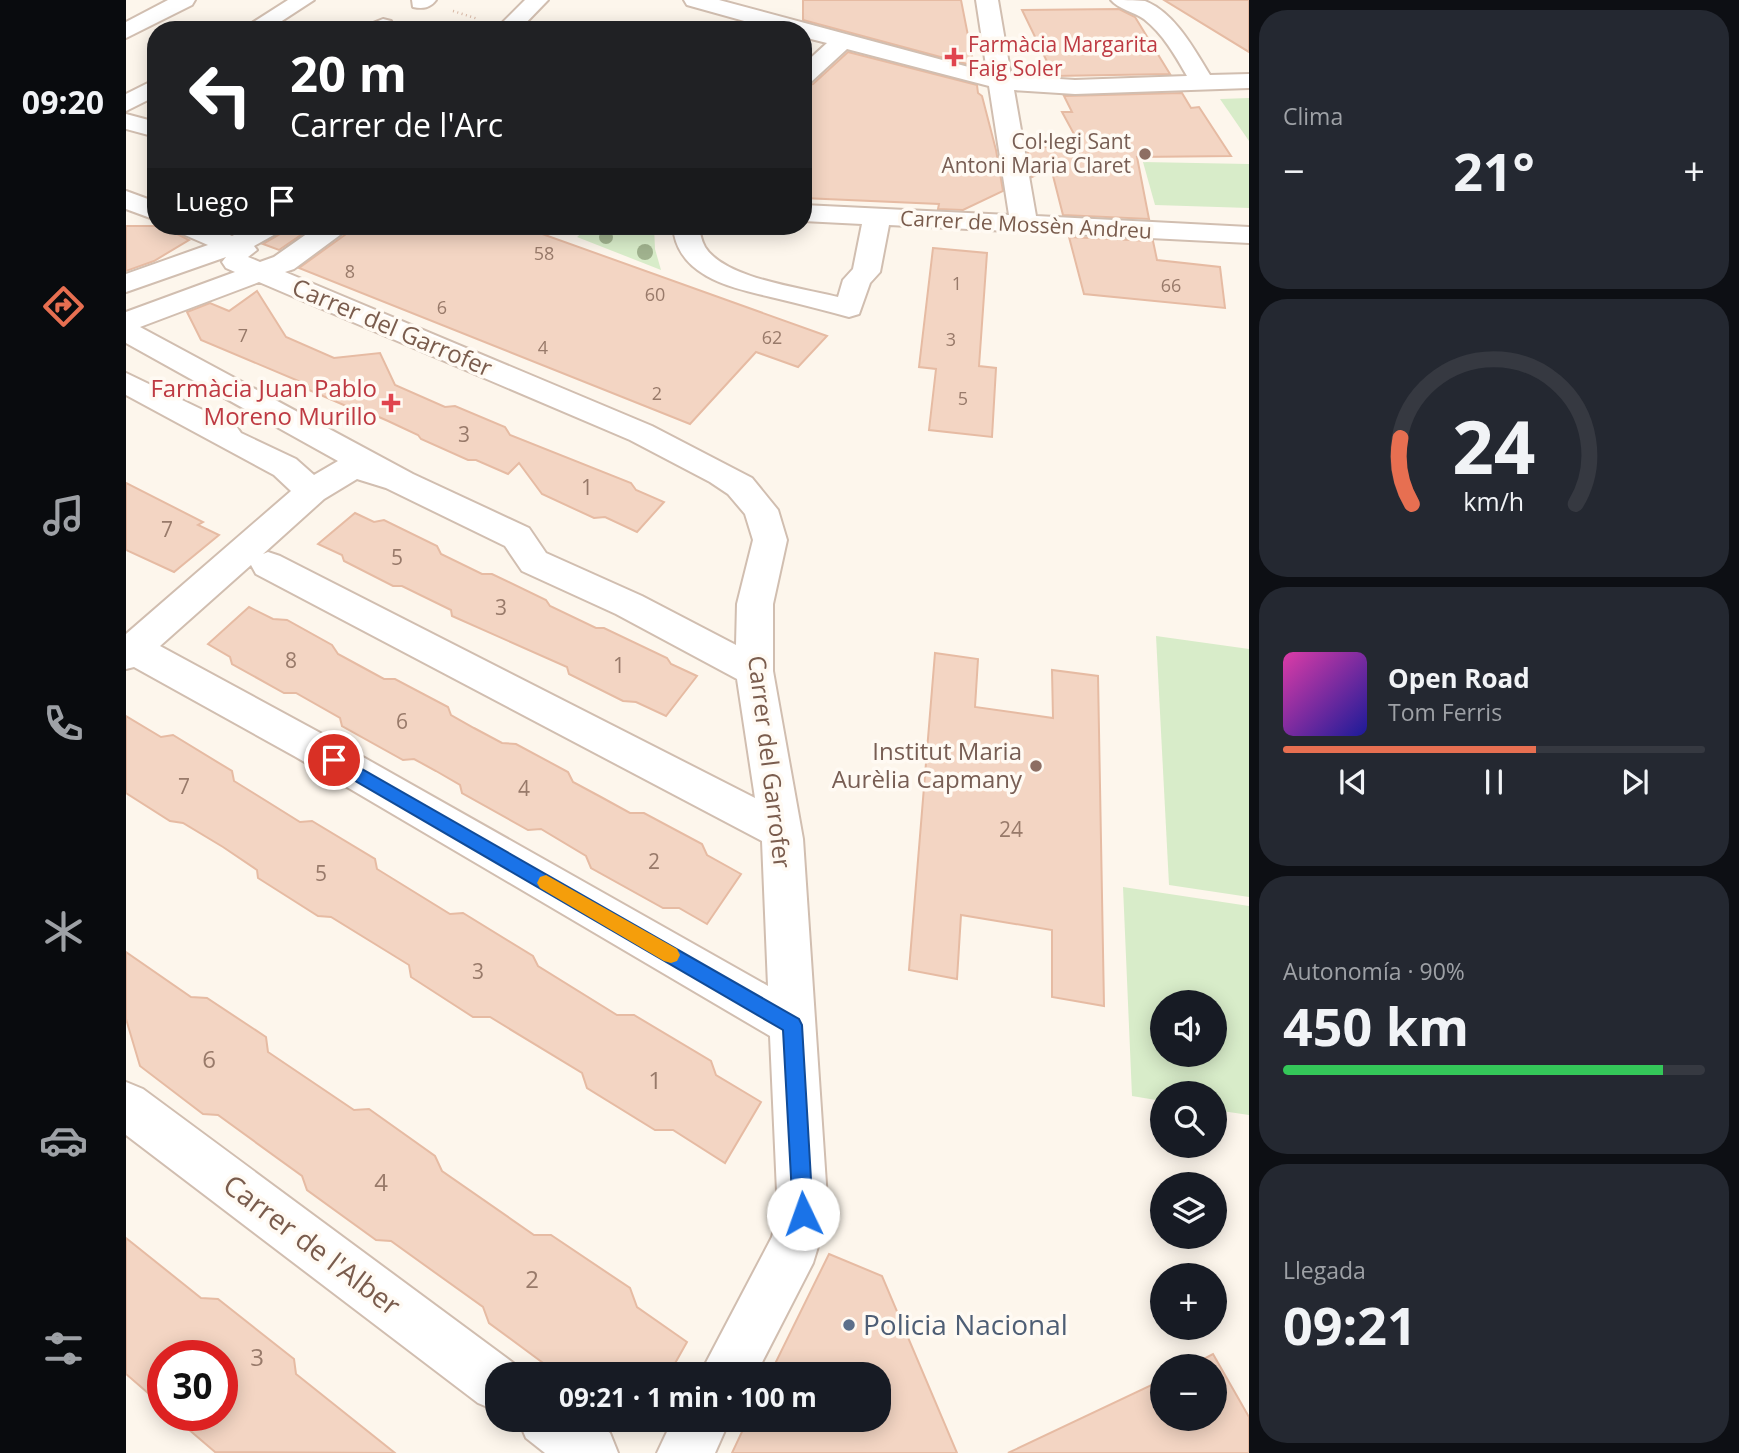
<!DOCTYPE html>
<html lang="es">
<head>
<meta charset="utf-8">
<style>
  body { margin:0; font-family:"Open Sans",sans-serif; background:#242831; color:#f1f3f6; height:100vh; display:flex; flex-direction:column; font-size:26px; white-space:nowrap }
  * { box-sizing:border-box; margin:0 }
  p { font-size:23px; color:#9ea1a6 }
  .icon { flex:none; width:38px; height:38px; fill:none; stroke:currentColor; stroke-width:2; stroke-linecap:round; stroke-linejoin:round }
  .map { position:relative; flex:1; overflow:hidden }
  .details { display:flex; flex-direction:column; gap:10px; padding:10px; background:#0d0f14; width:490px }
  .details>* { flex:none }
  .guide { position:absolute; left:21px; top:21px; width:665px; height:214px; border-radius:28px; box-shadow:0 4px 18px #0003; background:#202124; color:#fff; overflow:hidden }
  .fabs { position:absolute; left:1024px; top:990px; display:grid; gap:14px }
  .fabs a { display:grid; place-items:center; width:77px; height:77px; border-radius:50%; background:#171b24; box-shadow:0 4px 18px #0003; font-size:35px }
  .speed { position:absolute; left:21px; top:1340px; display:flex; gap:14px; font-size:35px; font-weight:700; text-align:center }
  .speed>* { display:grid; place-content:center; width:91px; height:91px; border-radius:50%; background:#171b24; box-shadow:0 4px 18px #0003; line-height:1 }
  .speed .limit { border:10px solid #d22; background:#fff; color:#111 }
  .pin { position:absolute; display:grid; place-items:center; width:60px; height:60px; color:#fff; margin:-30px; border:4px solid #fff; border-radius:50%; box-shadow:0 2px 7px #0007 }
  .me { position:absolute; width:77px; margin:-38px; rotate:357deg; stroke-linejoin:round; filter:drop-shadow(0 0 5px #0008) }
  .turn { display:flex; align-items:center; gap:24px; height:147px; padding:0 28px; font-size:32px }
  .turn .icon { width:91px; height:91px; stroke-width:2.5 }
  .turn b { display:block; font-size:49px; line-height:60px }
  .then { display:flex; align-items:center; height:66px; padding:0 28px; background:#0003; gap:14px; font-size:26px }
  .big { font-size:52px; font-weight:700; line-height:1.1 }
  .details .card { flex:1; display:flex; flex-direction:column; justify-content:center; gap:10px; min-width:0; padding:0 24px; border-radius:28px; background:#242831 }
  .details .dial { align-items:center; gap:0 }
  .dial svg { height:182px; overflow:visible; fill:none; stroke:#363941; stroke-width:7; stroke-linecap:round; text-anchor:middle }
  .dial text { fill:#f1f3f6; stroke:none }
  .song { display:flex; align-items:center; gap:21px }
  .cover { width:84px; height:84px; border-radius:10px; background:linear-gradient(135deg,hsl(320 70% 55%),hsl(240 70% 35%)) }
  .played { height:7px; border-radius:4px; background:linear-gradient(90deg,#e76f51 60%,#363941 60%) }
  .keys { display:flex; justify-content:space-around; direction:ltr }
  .heat { display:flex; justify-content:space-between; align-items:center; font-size:38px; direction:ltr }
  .charge { height:10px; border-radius:5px; background:linear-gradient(90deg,#34c759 90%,#363941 0) }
  .trip { position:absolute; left:359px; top:1362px; width:406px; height:70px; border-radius:28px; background:#171b24; box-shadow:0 4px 18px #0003; font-weight:700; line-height:70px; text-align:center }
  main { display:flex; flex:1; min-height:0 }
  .tab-bar { display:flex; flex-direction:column; width:126px; justify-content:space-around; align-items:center; background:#090b0e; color:#9ea1a6 }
  .tab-bar .icon { width:49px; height:49px }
  .tab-bar .current { color:#e76f51 }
  .tab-bar b { font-size:32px; color:#f1f3f6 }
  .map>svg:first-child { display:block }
  .green { fill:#d8ecc9; fill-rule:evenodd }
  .building { fill:#f3d5c3; stroke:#e6bba3; stroke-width:2 }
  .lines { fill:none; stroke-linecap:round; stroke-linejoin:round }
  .minor-casing { stroke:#d1beb0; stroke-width:4 }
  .path { stroke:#d9b8a5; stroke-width:2.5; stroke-dasharray:1 3.5; stroke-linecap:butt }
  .minor { fill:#fff; fill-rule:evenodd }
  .tree { fill:#a0b28e }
  .route { fill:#1a73e8; stroke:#114b97; stroke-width:2 }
  .slow { fill:#f59e0b }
  .health-dot { fill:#e0444e; stroke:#fffaf3; stroke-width:2.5 }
  .education-dot { fill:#8d6e63; stroke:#fffaf3; stroke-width:2.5 }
  .service-dot { fill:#5c6f8a; stroke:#fffaf3; stroke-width:2.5 }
  .labels { text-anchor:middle; stroke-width:7; stroke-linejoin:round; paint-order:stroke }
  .far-number-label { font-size:18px; fill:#987a6a }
  .far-health-label { font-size:21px; fill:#be3a42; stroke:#fffaf3; text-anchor:start }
  .far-education-label { font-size:21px; fill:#785e54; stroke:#fffaf3; text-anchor:end }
  .far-street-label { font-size:21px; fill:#7a5c4d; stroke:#fffaf3 }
  .number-label { font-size:21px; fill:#987a6a }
  .street-label { font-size:24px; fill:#7a5c4d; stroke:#fffaf3 }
  .health-label { font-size:24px; fill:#be3a42; stroke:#fffaf3; text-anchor:end }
  .education-label { font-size:24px; fill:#785e54; stroke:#fffaf3; text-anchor:end }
  .near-number-label { font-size:24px; fill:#987a6a }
  .near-street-label { font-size:28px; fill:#7a5c4d; stroke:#fffaf3 }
  .near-service-label { font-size:28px; fill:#4e5e75; stroke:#fffaf3; text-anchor:start }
</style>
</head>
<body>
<main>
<nav class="tab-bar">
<b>09:20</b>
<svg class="icon current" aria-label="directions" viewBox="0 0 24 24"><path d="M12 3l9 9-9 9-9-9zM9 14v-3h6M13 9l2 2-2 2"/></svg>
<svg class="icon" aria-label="music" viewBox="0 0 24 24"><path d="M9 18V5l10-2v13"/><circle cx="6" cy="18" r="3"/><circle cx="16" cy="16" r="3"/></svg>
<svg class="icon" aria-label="phone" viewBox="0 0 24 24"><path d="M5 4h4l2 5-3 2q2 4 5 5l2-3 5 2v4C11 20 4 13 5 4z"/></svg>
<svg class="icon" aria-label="climate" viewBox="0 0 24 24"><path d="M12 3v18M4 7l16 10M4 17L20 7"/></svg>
<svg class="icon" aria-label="car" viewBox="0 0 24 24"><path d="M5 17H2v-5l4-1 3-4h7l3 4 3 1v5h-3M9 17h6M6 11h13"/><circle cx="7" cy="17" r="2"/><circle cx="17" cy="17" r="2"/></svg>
<svg class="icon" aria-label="filters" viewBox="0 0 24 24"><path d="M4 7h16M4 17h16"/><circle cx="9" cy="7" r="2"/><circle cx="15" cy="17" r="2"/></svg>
</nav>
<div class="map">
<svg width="1123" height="1453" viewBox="0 0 1123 1453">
  <rect width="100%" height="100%" fill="#fdf6ec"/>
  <!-- green -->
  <g class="green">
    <path d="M1123,98v43l-29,-42z"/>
    <path d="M1017,162l106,2v44l-94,-3z"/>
    <path d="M464,226h64l1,23 6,21 -84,-33z"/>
    <path d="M1030,636l93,13v248l-80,-12z"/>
    <path d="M997,887l126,19v209l-34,-5 -1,-16h-52v7l-30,-5zM1036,1003h52v52h-52z"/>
  </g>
  <!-- building -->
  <g class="building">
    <path d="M677,0h158l13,66 -171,-46z"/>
    <path d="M1038,0h85v52z"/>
    <path d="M993,9l16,8 35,57 -116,2 -32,-66z"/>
    <path d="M722,52l129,33 1,8 4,3 14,54 7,41 -40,19 -25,-1 1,-5 -136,-6v-112l10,-2z"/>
    <path d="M1056,93l9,15 8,-1 32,49 -94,1 12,62 -86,-4 -12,-47 -19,9 -5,-29 53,-3 -18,-33h10l-8,-16z"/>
    <path d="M0,226h45l6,8 12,6 -35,21 -28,10z"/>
    <path d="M160,226h28l-35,24 -16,-6 17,-10z"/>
    <path d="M225,226h169l307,110 -29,31 -42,-15 -66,72 -391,-156 47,-34z"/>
    <path d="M943,237l84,4 4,19 63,7 5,41 -141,-14z"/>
    <path d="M807,248l54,5 -8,113 17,2 -4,69 -63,-7 7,-61 -17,-2z"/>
    <path d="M131,291l29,46 48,21 46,-5 15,32 50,22 10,-1 50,21 5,8 121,48 5,7 28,12 -27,30 -32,-15 -11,1 -52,-24 -23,-31 -11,11 -32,-14h-8l-47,-21 -3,-4 -30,-14 -32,-14 -10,-1 -37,-16 -1,-5 -107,-45 -14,-28 23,-9 19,8z"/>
    <path d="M0,483l77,39 -5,3 21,10 -45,37 -48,-22z"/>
    <path d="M229,513l19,9 10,-2 53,26 4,8 41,20h10l54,26 4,6 46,22h8l63,30 4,6 26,12 -31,40 -30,-14 -13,-1 -54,-27 -2,-7 -115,-51 -1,-6 -49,-24h-9l-49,-25 -2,-6 -24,-11z"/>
    <path d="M123,607l24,12 14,1 45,25 6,9 24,13 22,12h11l53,28 3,8 23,13 28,15 14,1 52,28 5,10 28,15 29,16h14l58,31 5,11 34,19 -34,50 -28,-16h-16l-72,-40 -5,-12 -45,-27 -13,1 -66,-37 -2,-8 -24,-14 -22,-12 -11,1 -61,-34 -2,-8 -44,-25h-12l-52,-29 -2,-7 -22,-13z"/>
    <path d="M809,653l43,6 -3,48 78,11 -1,-48 46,6 6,330 -52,-9v-67l-91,-15 -4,64 -48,-9z"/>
    <path d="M0,716l35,21 12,-2 59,36 2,10 66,41 12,-1 63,38 2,10 73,45 13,-1 70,43 5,10 79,49h17l77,46 5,14 45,27 -36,61 -52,-33h-18l-68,-42 -5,-15 -92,-56h-17l-62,-40 -2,-12 -78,-48 -13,-1 -60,-38 -1,-8 -34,-23 -40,-24 -13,-2 -44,-28z"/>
    <path d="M0,952l65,45 16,1 59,39 2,15 86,58 15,-1 66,47 7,15 92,64h17l79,53 7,19 50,35 -18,32h-111l-69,-51 -6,-16 -92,-66 -15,-1 -69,-50 -5,-14 -84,-61 -15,-1 -63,-48 -14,-47z"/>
    <path d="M0,1238l75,60 17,1 76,60 2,15 99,79 -180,-1 -42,-36h49v-60h-59v50l-37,-32z"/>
    <path d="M703,1254l53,22 75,177h-225l16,-34h130v-45h-108z"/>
    <path d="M1087,1354l36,63v36h-241l154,-73v39h52v-52h-26z"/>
  </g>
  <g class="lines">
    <defs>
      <g id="minor">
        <path d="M42,0h27l-3,5 -66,33v-16z"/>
        <path d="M162,0h26l-46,30h-27z"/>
        <path d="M286,0h24c-6,8 -13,9 -23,7z"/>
        <path d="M399,0h23l-29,30h-24z"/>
        <path d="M558,0h35l268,72 -11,-72h22l13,76 64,4 112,-4c-12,-21 -24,-42 -43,-57 -10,-7 -26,-10 -33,-19 10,0 24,0 34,1 30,12 49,48 65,74l39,-1v14l-174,6 -61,-4 22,126 213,11v16l-360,-18 -9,47 -10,11 -11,31 -10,3c-25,-7 -49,-13 -74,-19 -41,-10 -98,-20 -102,-72h26c1,7 2,14 6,21 20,32 98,41 133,50l5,-17 10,-11 9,-45 -59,-3v-16l206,10 -20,-129 -142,-37 -36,33 -8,2v-19l24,-22 -24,-6v-7h-26l-90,-25z"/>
        <path d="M257,19l8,2 3,5 -3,4h-26l3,-5z"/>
        <path d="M30,79v17l-30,15v-17z"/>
        <path d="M0,114l30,8v15l-30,-8z"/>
        <path d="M0,191l30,11v18l-30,-11z"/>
        <path d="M48,226h35l23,10 21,-10h30l-4,6 -25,14 3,4 -9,7 12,5 14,-5 44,-31h30l-4,6 -50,37 -9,3 367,154 100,52 26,32 9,30 -14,64v67l30,168 25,375 -15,49 -57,111h-56l72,-137 6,-23 -8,-178 -474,-279 -162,-90 -8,2v-35l165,-143 -17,-16 -148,-80v-22l110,53 5,7 55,26 18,16 24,-14 -212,-118v-31l109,-40 -9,-4 -4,-6 4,-5 -100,35v-18l82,-29 -30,-13zM133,282l371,158 80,42 18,12 17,20 8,26 -16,64 -1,41 -94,-49 -96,-43 -17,-25 -116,-54 -273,-147zM231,479l29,9 119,58 17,25 94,43 121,65 18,119 -475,-242 -12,-4 -5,2 61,-55zM125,565l5,9 506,267 6,145 -444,-251 -164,-89z"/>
        <path d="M0,1082l17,7 373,276 4,9h-23v37l-19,-8 -352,-268z"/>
        <path d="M392,1419h73l19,14 8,20h-73l-19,-15z"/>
        <path d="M547,1419h57l-15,34h-58z"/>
      </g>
    </defs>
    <!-- minor casing -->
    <use href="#minor" class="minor-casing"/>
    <!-- path -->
    <path class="path" d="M327,11l25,8"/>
    <!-- minor -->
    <use href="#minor" class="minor"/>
  </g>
  <!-- trees -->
  <g class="tree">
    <circle cx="480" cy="237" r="7"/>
    <circle cx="519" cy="252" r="8"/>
  </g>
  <!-- route -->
  <path class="route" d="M208,753l465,266 3,6 11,189 -3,7 -7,3 -7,-3 -3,-7 -10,-184 -455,-265 -2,-5 2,-5z"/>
  <!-- slow -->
  <path class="slow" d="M420,875l131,74 3,6 -3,6 -6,2 -7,-2 -124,-73 -3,-5 3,-6z"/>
  <!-- markers -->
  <g class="health-dot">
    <path d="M824.5 46.5h7v7h7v7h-7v7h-7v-7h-7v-7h7z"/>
    <path d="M261.5 392.5h7v7h7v7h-7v7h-7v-7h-7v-7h7z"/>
  </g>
  <g class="education-dot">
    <circle cx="1019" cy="154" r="7"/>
    <circle cx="910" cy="766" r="7"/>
  </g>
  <circle class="service-dot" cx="723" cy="1325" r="7"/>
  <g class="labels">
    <!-- far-number labels -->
    <g class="far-number-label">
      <text x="418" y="260">58</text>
      <text x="224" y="278">8</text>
      <text x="831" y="290">1</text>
      <text x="1045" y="292">66</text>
      <text x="529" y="301">60</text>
      <text x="316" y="314">6</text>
      <text x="117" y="342">7</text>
      <text x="646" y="344">62</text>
      <text x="825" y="346">3</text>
      <text x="417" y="354">4</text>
      <text x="531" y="400">2</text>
      <text x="837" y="405">5</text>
    </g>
    <!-- far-health labels -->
    <g class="far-health-label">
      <text x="842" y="52">Farmàcia Margarita<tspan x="842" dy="24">Faig Soler</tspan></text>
    </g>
    <!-- far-education labels -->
    <g class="far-education-label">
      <text x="1005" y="149">Col·legi Sant<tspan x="1005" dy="24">Antoni Maria Claret</tspan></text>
    </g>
    <!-- far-street labels -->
    <g class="far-street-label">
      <text transform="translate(900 225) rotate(3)" y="7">Carrer de Mossèn Andreu</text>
    </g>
    <!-- number labels -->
    <g class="number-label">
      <text x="338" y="442">3</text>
      <text x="461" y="495">1</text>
      <text x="41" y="537">7</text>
      <text x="271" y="565">5</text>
      <text x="375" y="615">3</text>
      <text x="165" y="668">8</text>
      <text x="493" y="673">1</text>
      <text x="276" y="729">6</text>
      <text x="58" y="794">7</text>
      <text x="398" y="796">4</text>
      <text x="885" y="837">24</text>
      <text x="528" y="869">2</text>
      <text x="195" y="881">5</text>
      <text x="352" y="979">3</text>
    </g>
    <!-- street labels -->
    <g class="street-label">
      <text transform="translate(266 328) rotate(23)" y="8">Carrer del Garrofer</text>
      <text transform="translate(643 762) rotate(83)" y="8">Carrer del Garrofer</text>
    </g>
    <!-- health labels -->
    <g class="health-label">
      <text x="251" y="397">Farmàcia Juan Pablo<tspan x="251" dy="28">Moreno Murillo</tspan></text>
    </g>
    <!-- education labels -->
    <g class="education-label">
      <text x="896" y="760">Institut Maria<tspan x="896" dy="28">Aurèlia Capmany</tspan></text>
    </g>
    <!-- near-number labels -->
    <g class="near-number-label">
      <text x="83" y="1068">6</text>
      <text x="529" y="1089">1</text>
      <text x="255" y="1191">4</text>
      <text x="406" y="1288">2</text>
      <text x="131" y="1366">3</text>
    </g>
    <!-- near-street labels -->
    <g class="near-street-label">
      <text transform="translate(186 1245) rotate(37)" y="10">Carrer de l'Alber</text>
    </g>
    <!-- near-service labels -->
    <g class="near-service-label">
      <text x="737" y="1335">Policia Nacional</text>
    </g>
  </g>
</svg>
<div class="fabs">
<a><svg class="icon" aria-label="sound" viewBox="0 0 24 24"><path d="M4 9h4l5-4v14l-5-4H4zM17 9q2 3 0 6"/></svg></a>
<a><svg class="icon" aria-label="search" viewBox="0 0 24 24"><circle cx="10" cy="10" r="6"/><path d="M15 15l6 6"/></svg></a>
<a><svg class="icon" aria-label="layers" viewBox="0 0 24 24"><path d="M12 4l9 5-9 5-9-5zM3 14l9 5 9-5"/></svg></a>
<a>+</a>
<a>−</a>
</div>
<div class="speed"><div class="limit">30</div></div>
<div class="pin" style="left:208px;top:760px;background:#d93025"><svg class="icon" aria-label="arrive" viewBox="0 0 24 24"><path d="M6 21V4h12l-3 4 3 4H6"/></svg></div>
<svg class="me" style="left:677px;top:1214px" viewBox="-20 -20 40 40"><circle r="19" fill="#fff"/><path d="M0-13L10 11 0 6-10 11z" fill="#1a73e8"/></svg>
<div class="trip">09:21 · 1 min · 100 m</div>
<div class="guide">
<div class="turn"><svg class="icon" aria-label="left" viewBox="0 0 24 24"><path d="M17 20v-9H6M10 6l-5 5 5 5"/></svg><div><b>20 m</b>Carrer de l'Arc</div></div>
<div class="then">Luego<svg class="icon" aria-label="arrive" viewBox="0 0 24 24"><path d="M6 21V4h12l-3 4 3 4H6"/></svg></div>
</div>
</div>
<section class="details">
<div class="card"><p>Clima</p>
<div class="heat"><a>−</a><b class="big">21°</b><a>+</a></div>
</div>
<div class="card dial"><svg viewBox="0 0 100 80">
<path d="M14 69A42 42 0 1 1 86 69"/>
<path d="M14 69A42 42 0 0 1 9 40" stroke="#e76f51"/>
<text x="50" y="56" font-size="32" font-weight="700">24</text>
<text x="50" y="72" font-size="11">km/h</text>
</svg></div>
<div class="card">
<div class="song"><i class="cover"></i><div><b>Open Road</b><p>Tom Ferris</p></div></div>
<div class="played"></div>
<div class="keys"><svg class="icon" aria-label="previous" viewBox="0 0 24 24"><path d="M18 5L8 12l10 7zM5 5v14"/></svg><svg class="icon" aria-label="pause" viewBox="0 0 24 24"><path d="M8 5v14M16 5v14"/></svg><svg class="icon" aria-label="next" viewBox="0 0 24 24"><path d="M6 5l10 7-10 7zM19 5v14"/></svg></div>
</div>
<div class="card"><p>Autonomía · 90%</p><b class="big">450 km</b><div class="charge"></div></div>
<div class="card"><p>Llegada</p><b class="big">09:21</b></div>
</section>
</main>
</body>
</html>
